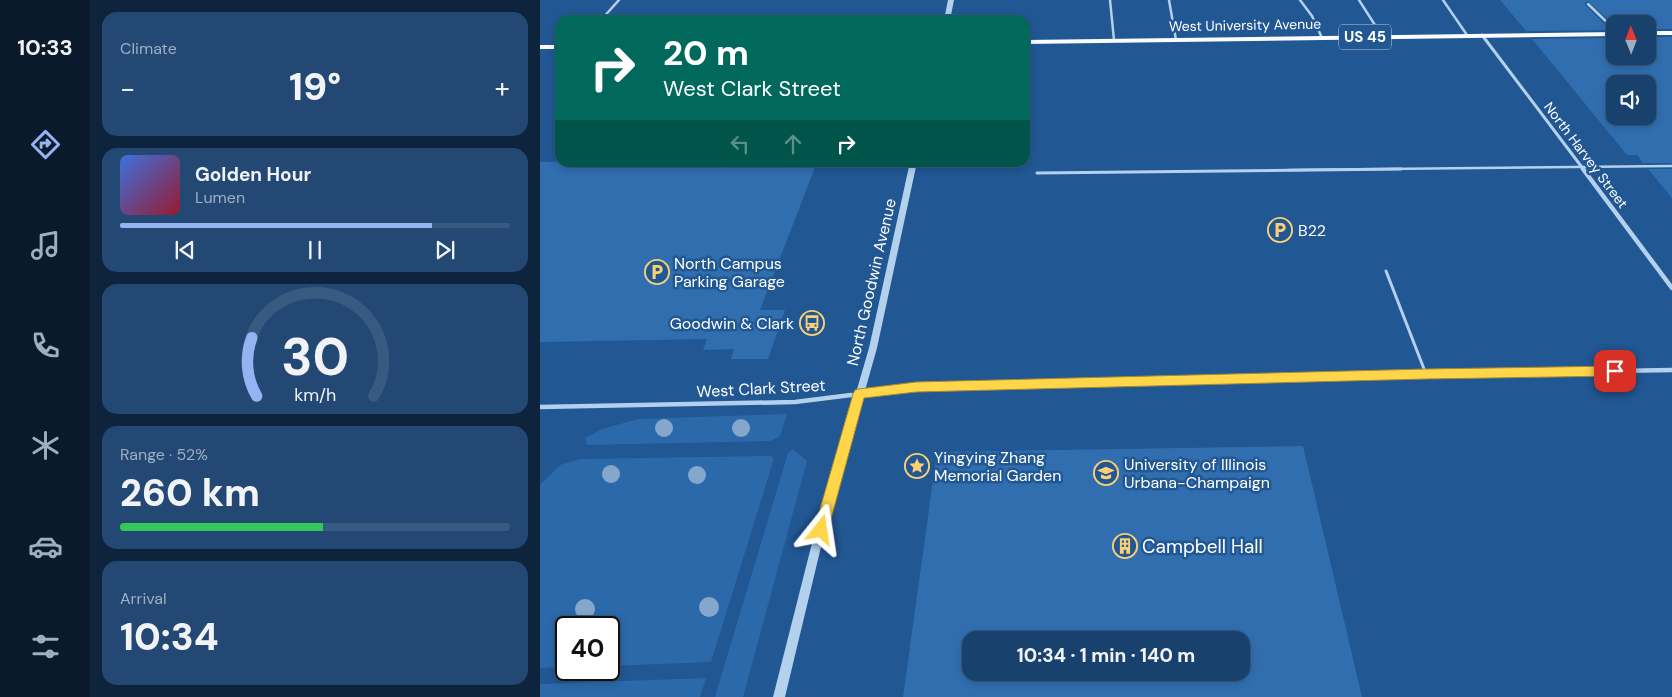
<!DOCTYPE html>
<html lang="en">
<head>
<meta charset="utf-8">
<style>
  body { margin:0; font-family:"DM Sans",sans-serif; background:#224873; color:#f1f3f6; height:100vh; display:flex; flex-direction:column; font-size:19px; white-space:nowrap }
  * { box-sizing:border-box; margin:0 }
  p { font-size:16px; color:#9fafc2 }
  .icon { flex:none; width:28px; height:28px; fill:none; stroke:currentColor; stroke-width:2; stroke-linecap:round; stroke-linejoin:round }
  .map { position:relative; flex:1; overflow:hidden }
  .sheet { display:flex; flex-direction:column; gap:12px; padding:12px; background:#0e243c; width:450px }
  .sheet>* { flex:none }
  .banner { position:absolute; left:15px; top:15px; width:475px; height:152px; border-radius:15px; box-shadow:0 2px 8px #0003,0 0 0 1px #375a81; background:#00695c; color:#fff; overflow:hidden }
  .needle { width:32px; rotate:359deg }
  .tools { position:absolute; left:1066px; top:15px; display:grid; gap:10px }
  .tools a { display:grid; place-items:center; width:50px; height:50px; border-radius:10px; background:#19416e; box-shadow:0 2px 8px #0003,0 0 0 1px #375a81; font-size:25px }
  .speed { position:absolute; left:15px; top:616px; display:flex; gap:10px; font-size:25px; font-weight:700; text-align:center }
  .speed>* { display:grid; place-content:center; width:65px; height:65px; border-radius:50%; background:#19416e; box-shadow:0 2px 8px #0003,0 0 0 1px #375a81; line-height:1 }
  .speed .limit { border:2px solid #111; border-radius:8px; background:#fff; color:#111 }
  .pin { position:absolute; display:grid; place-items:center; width:42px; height:42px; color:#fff; margin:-21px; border-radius:10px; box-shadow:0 2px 8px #0006 }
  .me { position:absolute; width:55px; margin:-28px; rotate:15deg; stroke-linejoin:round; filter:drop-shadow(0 0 4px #0008) }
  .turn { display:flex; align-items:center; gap:18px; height:105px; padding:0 25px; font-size:22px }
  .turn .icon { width:65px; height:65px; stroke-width:2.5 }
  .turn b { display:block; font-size:35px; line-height:42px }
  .lanes { display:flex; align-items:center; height:48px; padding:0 25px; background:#0003; justify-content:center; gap:25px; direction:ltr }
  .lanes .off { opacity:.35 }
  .big { font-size:38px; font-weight:800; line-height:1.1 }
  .sheet .card { flex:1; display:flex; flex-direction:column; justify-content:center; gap:8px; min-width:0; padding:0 18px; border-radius:15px; background:#224873 }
  .sheet .dial { align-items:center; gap:0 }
  .dial svg { height:130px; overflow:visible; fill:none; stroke:#375a81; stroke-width:7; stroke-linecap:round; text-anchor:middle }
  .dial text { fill:#f1f3f6; stroke:none }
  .song { display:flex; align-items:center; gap:15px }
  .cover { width:60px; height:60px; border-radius:8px; background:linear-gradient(135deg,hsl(220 70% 55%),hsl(350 70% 35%)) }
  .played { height:5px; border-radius:2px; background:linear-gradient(90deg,#95b2f1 80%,#375a81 80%) }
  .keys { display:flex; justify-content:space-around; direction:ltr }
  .heat { display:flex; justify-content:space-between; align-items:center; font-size:28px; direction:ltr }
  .charge { height:8px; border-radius:4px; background:linear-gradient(90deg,#34c759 52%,#375a81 0) }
  .trip { position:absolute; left:422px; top:631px; width:288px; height:50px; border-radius:15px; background:#19416e; box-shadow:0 2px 8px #0003,0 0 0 1px #375a81; font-weight:800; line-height:50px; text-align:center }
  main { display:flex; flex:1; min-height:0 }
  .tab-bar { display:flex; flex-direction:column; width:90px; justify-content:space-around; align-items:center; background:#0a1a2c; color:#9fafc2 }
  .tab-bar .icon { width:35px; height:35px }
  .tab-bar .selected { color:#95b2f1 }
  .tab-bar b { font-size:22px; color:#f1f3f6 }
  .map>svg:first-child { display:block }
  .green { fill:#2b69ab }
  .building { fill:#316eb0; fill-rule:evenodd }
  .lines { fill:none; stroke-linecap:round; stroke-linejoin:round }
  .service-far2 { stroke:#b3d0ed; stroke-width:2.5 }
  .service-far1 { stroke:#b3d0ed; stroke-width:3 }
  .service { stroke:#b3d0ed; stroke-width:4.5 }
  .minor-far1 { stroke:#b3d0ed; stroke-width:3 }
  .minor { stroke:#b3d0ed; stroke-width:4.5 }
  .tertiary { fill:#b3d0ed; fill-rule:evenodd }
  .primary { fill:#fafcff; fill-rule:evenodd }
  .tree { fill:#86a7cc }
  .route { fill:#ffd54a; stroke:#a68a30 }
  .labels { text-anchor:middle; stroke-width:5; stroke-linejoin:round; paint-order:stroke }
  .far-street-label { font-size:14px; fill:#fff; stroke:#215793 }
  .shield { fill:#215793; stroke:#bccddf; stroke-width:1 }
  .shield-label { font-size:15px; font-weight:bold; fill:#fff }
  .poi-label { font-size:16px; fill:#fff; stroke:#215793; text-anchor:start }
  .street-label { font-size:16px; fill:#fff; stroke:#215793 }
  .near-poi-label { font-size:19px; fill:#fff; stroke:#215793; text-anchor:start }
</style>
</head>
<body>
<main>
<nav class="tab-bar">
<b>10:33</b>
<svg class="icon selected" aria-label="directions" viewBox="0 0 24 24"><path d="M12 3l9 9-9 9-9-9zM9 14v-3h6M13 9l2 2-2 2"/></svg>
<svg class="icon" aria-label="music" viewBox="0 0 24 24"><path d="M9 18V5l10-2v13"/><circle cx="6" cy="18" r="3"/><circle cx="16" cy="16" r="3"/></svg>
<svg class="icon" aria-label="phone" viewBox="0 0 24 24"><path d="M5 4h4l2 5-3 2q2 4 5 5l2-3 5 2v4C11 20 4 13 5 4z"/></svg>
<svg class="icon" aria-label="climate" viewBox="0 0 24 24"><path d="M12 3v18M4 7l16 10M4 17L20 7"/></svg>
<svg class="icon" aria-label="car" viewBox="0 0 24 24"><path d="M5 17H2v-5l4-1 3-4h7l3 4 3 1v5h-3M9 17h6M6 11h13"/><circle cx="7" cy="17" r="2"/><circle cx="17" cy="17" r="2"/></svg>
<svg class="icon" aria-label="filters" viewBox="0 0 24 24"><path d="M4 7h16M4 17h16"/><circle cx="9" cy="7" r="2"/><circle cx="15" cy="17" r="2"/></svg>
</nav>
<section class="sheet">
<div class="card"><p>Climate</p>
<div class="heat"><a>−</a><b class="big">19°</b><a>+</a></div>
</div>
<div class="card">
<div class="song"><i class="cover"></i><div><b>Golden Hour</b><p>Lumen</p></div></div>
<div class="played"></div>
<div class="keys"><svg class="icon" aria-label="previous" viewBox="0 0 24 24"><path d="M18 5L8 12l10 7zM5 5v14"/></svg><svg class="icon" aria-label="pause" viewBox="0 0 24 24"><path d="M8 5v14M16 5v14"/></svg><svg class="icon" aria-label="next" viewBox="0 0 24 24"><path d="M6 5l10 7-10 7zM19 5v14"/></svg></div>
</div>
<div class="card dial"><svg viewBox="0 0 100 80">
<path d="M14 69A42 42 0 1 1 86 69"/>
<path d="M14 69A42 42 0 0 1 11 33" stroke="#95b2f1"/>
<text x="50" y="56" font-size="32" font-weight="700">30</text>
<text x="50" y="72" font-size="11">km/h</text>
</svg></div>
<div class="card"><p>Range · 52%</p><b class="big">260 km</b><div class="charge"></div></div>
<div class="card"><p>Arrival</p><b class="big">10:34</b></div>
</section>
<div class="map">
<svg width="1132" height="697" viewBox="0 0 1132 697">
  <rect width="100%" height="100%" fill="#215793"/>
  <!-- green -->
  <g class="green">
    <path d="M247,414l-7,22 -10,5 -183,4 -2,-7 17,-9 36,-10z"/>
    <path d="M253,449l14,12 -64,236h-28l73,-244z"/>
    <path d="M231,456l3,3 -1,3 -62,200 -102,4v-38h-43v39l-26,1v-183l20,-20 21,-6z"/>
    <path d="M166,678l-6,19h-160v-13z"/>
  </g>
  <!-- building -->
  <g class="building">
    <path d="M960,0h172v29h-24v-5h-33v2l-27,-25 -3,2 1,3 25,24 -85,1z"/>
    <path d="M1108,37h24v126h-29l-6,-8h-10l-95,-116 83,-1v18h33zM1075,84h33v32h-33z"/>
    <path d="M0,162h277l-57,148h25l-17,49h-37l3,-10 -31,1 4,-11 -167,3z"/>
    <path d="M1108,169h24v29z"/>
    <path d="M763,446l59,251h-459l34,-245zM431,640h270v32h-270z"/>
  </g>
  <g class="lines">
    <!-- service-far2 -->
    <g class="service-far2">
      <path d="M570,0l4,40"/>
      <path d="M629,0l7,40"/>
      <path d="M760,0l12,16 10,22"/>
      <path d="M819,0l23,36"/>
      <path d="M903,0l24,35"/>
      <path d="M1048,4l27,26"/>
      <path d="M61,20l18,-20"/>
      <path d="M748,170l384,-4"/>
    </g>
    <!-- service-far1 -->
    <g class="service-far1">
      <path d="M497,173l364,-4"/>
      <path d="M846,271l40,103"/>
      <path d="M301,396l18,-2"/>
    </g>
    <!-- service -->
    <path class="service" d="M0,407l255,-5 56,-7"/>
    <!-- minor-far1 -->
    <path class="minor-far1" d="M942,35l102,135"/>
    <!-- minor -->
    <g class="minor">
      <path d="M1043,169l89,119"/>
      <path d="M320,394l56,-7 510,-13 246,-4"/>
    </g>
    <!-- tertiary -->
    <g class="tertiary">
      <path d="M408,0h6l-4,20h-6z"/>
      <path d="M370,162h7l-40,186 -56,199 -36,150h-12l38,-150 58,-199z"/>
    </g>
    <!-- primary -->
    <g class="primary">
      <rect x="1108" y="31" width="24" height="4"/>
      <path d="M1075,32v4l-590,8v-4z"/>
      <rect x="0" y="45" width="20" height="4"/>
    </g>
  </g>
  <!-- trees -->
  <g class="tree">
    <circle cx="124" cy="428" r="9"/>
    <circle cx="201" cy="428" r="9"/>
    <circle cx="71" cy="474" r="9"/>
    <circle cx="157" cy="475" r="9"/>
    <circle cx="169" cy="607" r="10"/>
    <circle cx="45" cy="609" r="10"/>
  </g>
  <!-- route -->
  <path class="route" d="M1075,366l4,2 2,3 -2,4 -4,1 -189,3 -510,13 -52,6 -36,132 -3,5 -4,2 -5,-2 -2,-5 39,-136 2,-4 4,-1 57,-7 510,-13z"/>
  <!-- icons -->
  <defs>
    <symbol id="parking-ring" viewBox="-11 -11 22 22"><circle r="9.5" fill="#215793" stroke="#facf75" stroke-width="1.5"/><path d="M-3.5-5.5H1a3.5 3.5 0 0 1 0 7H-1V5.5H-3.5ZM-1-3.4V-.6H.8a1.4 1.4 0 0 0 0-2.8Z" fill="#facf75"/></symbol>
    <symbol id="bus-ring" viewBox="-11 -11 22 22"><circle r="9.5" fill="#215793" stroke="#facf75" stroke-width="1.5"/><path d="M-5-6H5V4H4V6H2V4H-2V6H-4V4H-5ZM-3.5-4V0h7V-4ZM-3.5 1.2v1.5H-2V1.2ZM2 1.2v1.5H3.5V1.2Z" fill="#facf75"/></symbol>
    <symbol id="sight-ring" viewBox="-11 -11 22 22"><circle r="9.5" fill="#215793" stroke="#facf75" stroke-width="1.5"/><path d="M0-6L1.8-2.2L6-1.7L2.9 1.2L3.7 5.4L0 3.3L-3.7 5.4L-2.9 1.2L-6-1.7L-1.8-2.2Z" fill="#facf75"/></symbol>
    <symbol id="university-ring" viewBox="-11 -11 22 22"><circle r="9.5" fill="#215793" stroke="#facf75" stroke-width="1.5"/><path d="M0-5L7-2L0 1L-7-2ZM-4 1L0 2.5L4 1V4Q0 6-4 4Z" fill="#facf75"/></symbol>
    <symbol id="building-ring" viewBox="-11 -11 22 22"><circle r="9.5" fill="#215793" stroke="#facf75" stroke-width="1.5"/><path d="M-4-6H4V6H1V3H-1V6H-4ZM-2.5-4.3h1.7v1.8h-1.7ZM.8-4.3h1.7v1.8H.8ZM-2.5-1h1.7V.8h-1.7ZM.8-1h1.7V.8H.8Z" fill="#facf75"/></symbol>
  </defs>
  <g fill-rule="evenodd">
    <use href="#parking-ring" x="726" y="216" width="28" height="28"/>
    <use href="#parking-ring" x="103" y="258" width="28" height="28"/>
    <use href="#bus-ring" x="258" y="309" width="28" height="28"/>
    <use href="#sight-ring" x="363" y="452" width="28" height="28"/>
    <use href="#university-ring" x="552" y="459" width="28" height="28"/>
    <use href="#building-ring" x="571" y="532" width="28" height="28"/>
  </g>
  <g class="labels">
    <!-- far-street labels -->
    <g class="far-street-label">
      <text transform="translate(705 25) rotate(-1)" y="5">West University Avenue</text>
      <text transform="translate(1046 155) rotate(53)" y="5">North Harvey Street</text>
    </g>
    <!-- shield labels -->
    <rect class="shield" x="799" y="24.5" width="52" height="25" rx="4"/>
    <g class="shield-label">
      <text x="825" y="42">US 45</text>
    </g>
    <!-- poi labels -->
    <g class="poi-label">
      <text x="758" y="236">B22</text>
      <text x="134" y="269">North Campus<tspan x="134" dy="18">Parking Garage</tspan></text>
      <text x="254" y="329" text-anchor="end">Goodwin &amp; Clark</text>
      <text x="394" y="463">Yingying Zhang<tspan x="394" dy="18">Memorial Garden</tspan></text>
      <text x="584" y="470">University of Illinois<tspan x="584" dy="18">Urbana-Champaign</tspan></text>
    </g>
    <!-- street labels -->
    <g class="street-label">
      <text transform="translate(331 282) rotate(-77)" y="6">North Goodwin Avenue</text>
      <text transform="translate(221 388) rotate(-3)" y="6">West Clark Street</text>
    </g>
    <!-- near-poi labels -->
    <g class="near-poi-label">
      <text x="602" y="553">Campbell Hall</text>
    </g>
  </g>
</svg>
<div class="tools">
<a><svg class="needle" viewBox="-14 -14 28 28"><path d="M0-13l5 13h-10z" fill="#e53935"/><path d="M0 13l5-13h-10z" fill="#9fafc2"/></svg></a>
<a><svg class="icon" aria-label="sound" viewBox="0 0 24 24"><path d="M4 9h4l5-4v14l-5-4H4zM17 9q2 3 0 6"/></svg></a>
</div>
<div class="speed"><div class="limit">40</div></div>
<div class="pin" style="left:1075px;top:371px;background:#d93025"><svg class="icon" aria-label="arrive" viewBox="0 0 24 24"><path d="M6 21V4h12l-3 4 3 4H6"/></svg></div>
<svg class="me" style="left:281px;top:530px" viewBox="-20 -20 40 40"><path d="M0-17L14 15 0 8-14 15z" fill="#ffd54a" stroke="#fff" stroke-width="4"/></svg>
<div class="trip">10:34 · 1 min · 140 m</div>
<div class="banner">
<div class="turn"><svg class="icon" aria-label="right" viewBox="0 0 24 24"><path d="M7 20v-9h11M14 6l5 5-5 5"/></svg><div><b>20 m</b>West Clark Street</div></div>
<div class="lanes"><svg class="icon off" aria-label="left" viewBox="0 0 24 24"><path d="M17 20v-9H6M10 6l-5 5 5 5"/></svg><svg class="icon off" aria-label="ahead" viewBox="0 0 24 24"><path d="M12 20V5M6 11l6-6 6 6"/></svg><svg class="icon" aria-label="right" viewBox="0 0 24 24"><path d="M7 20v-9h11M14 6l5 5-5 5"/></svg></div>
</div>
</div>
</main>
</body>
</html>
